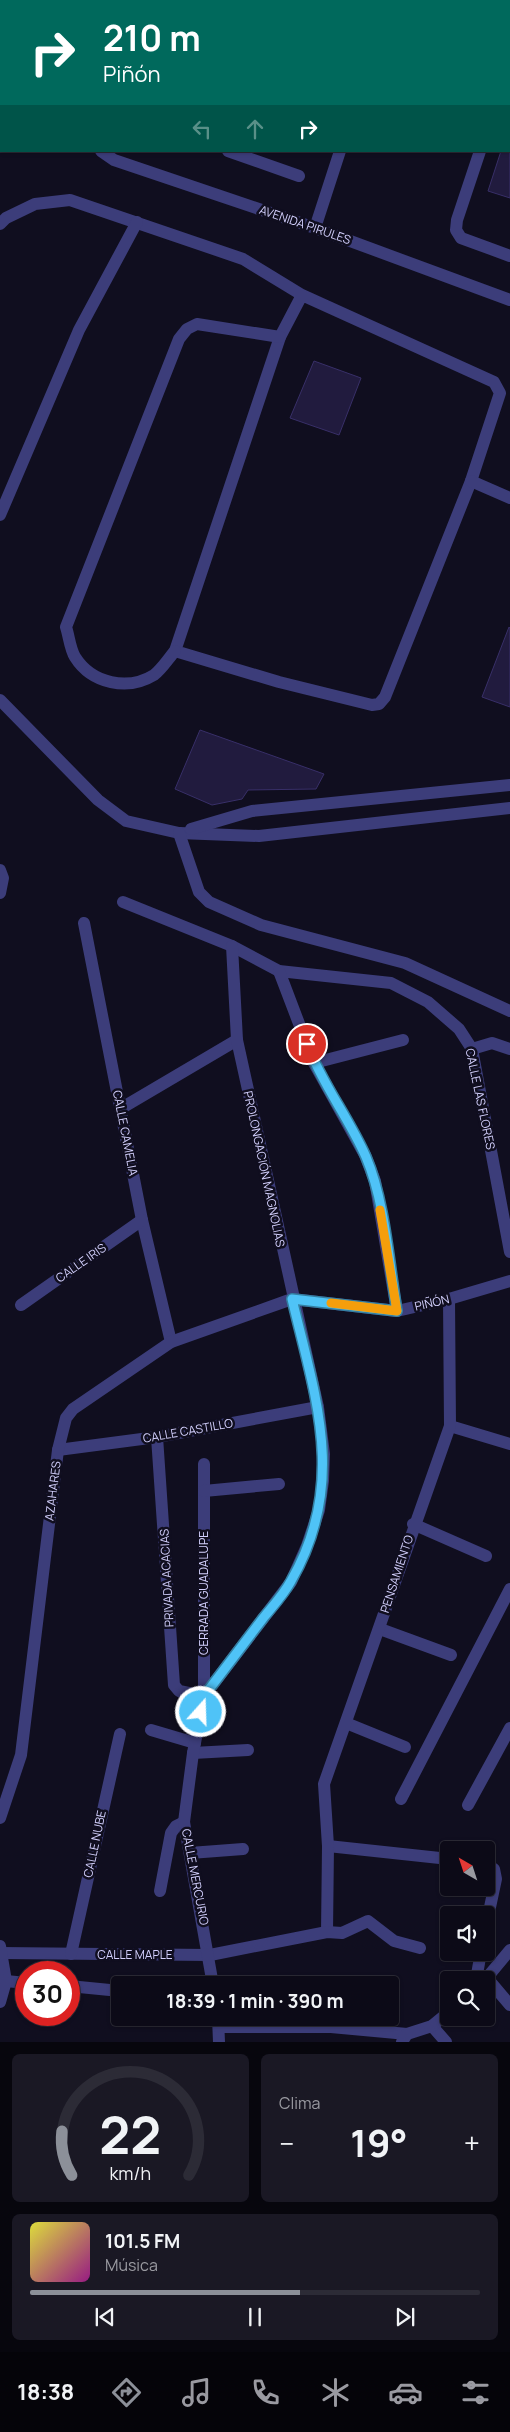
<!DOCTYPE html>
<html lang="es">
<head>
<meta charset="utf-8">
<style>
  body { margin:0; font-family:Manrope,sans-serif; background:#1a1824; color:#f1f3f6; height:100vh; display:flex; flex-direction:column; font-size:19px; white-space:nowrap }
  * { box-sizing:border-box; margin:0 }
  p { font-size:16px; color:#9a9aa1 }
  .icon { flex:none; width:28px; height:28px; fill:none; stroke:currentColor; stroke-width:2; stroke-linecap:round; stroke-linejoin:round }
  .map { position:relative; height:2042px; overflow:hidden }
  .details { display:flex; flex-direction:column; gap:12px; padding:12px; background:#07060d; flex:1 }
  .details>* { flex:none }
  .top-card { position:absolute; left:0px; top:0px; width:510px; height:152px; box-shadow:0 1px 4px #0004,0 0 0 1px #2c2b36; background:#00695c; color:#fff; overflow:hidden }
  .needle { width:32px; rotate:321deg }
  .buttons { position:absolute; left:440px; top:1841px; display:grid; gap:10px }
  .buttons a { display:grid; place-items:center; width:55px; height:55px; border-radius:5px; background:#0c0a17; box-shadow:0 1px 4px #0004,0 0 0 1px #2c2b36; font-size:25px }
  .speed { position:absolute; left:15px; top:1961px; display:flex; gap:10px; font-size:25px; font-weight:700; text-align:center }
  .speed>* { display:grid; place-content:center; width:65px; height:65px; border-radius:50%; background:#0c0a17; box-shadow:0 1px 4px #0004,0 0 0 1px #2c2b36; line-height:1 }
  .speed .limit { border:8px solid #d22; background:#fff; color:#111 }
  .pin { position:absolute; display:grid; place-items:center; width:42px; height:42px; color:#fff; margin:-21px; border:2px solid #fff; border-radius:50%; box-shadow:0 1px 5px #0007 }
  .me { position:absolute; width:55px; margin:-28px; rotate:20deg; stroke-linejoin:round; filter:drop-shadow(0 0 4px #0008) }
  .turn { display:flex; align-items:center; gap:18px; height:105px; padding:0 20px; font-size:22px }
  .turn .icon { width:65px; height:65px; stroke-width:2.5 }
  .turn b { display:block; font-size:35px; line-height:42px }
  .lanes { display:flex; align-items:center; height:48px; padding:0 20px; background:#0003; justify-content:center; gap:25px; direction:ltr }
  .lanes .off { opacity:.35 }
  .big { font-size:38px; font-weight:700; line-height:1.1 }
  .details .widget { flex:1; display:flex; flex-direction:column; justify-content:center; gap:8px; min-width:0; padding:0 18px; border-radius:8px; background:#1a1824 }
  .details .dial { align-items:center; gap:0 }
  .dial svg { height:130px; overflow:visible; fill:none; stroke:#2c2b36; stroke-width:7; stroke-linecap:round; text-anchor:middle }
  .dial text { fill:#f1f3f6; stroke:none }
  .song { display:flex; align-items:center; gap:15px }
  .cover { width:60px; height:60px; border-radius:8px; background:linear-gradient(135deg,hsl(60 70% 55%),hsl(310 70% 35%)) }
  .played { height:5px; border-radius:2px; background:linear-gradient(90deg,#8c9099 60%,#2c2b36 60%) }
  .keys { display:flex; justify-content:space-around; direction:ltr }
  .heat { display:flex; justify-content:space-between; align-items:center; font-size:28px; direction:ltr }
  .details .tiles { flex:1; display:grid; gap:12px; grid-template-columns:1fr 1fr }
  .widget:last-child { grid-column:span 2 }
  .trip { position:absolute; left:111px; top:1976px; width:288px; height:50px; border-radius:5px; background:#0c0a17; box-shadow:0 1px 4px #0004,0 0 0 1px #2c2b36; font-weight:700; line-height:50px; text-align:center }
  .dock { display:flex; height:80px; justify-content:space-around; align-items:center; background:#050409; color:#9a9aa1 }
  .dock .icon { width:35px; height:35px }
  .dock .current { color:#8c9099 }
  .dock b { font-size:22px; color:#f1f3f6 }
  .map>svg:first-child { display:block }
  .building { fill:#211b3e; stroke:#382f68 }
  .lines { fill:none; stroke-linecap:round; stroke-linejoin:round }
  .minor { stroke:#3c3d7a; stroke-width:12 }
  .route-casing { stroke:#337fa1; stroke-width:12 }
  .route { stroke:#4fc3f7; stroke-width:9 }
  .slow { stroke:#f59e0b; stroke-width:9 }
  .labels { text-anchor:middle; stroke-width:5; stroke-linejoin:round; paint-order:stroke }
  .street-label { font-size:12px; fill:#d2cffc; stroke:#100e1f }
</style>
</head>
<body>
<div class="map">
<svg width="510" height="2042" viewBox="0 0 510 2042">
  <rect width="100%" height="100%" fill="#100e1f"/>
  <!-- building -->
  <g class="building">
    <path d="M501,151h9v47l-22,-7z"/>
    <path d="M314,361l47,17 -22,57 -49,-17z"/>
    <path d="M509,627l1,1v79l-28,-10z"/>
    <path d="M200,730l124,44 -8,15 -68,1 -6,9 -30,6 -37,-16z"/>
  </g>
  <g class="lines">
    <!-- minor -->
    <g class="minor">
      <path d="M0,67l1,1"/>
      <path d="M509,67l1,-4"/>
      <path d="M101,151l13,9 201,68 195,72"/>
      <path d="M228,151l71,25"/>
      <path d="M480,151l-23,69 -1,10 5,8 49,18"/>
      <path d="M0,224l6,-6 29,-14 35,-4 173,59 59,36 192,87 6,11 -29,88 -86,216 -6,7 -7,1 -93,-23 -104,-31 105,-314 22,-42"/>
      <path d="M315,228l25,-77"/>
      <path d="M471,481l39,17"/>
      <path d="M0,515l79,-185 58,-108"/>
      <path d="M175,651c-7,8 -13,18 -21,24 -26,16 -62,9 -79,-18 -5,-8 -6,-21 -9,-30l113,-288 8,-10 10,-5 83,13"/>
      <path d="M0,700l98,100 28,21 53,12 80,3 251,-28"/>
      <path d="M191,829l61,-18 258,-26"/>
      <path d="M179,833l20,59 10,10 52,23 144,38 105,48"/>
      <path d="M0,870l3,8 -3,15"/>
      <path d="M123,902l109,44 47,25 112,12 37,19 31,27 13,20 38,203"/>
      <path d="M84,923l58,297 29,122"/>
      <path d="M279,971l35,92 51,92 10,26 22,130"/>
      <path d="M472,1049l20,-6 18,6"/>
      <path d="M314,1063l89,-23"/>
      <path d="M120,1109l117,-69"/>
      <path d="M21,1305l121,-85"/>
      <path d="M450,1426l60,18"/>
      <path d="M157,1437l17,248 5,6 25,5v-232"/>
      <path d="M58,1450l99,-13 161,-30"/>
      <path d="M204,1491l75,-7"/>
      <path d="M413,1524l73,32"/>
      <path d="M380,1629l71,26"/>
      <path d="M346,1723l59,24"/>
      <path d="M151,1730l44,13"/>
      <path d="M193,1753l55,-3"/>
      <path d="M401,1799l109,-210"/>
      <path d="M468,1805l42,-77"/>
      <path d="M0,1818l21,-63 37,-305 8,-32 7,-9 98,-67 121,-43 105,12 52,-12 61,-18"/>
      <path d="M328,1846l121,13"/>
      <path d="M190,1853l53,-4"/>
      <path d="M486,1864l8,5 2,10 -10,47"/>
      <path d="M160,1891l11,-58 5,-7 8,-4"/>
      <path d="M327,1932l1,-86 -4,-62 126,-358 -1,-127"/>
      <path d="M0,1953l210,2 117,-23 15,1 26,-12 26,20 26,7"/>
      <path d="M71,1954l49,-220"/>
      <path d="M487,1978l23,27"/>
      <path d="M476,1980l5,-28"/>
      <path d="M485,1980l25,-30"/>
      <path d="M6,1981l20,2"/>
      <path d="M213,1985l-29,-163 9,-69 11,-57 87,-114 16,-36 12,-36 4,-29 1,-27 -6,-47 -81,-367 -5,-94"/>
      <path d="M69,1986l51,5"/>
      <path d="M0,2002l6,-21 -6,-35"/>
      <path d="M218,2018l1,24"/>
      <path d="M432,2026l14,16"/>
      <path d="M219,2027h112l76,7"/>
      <path d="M402,2042l5,-8 25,-8 17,-14"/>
    </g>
  </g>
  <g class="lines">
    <defs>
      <path id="route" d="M201,1712l3,-16c20,-26 40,-53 60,-79 9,-11 20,-23 27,-36 56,-97 25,-182 1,-282l105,12c-8,-48 -12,-110 -31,-154 -17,-39 -44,-73 -59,-113"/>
    </defs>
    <!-- route casing -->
    <use href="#route" class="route-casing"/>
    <!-- route -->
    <use href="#route" class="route"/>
    <!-- slow -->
    <path class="slow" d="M331,1303l66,8 -17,-101"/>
  </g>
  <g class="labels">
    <!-- street labels -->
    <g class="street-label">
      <text transform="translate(305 225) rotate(19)" y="4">AVENIDA PIRULES</text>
      <text transform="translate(480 1099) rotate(78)" y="4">CALLE LAS FLORES</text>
      <text transform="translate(125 1133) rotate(79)" y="4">CALLE CAMELIA</text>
      <text transform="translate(264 1169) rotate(78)" y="4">PROLONGACIÓN MAGNOLIAS</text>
      <text transform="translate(81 1263) rotate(-35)" y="4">CALLE IRIS</text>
      <text transform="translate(432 1303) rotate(-13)" y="4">PIÑÓN</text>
      <text transform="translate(188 1431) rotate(-10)" y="4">CALLE CASTILLO</text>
      <text transform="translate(53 1491) rotate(-83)" y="4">AZAHARES</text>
      <text transform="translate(397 1574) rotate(-72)" y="4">PENSAMIENTO</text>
      <text transform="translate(167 1578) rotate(-93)" y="4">PRIVADA ACACIAS</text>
      <text transform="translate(204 1593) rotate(-90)" y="4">CERRADA GUADALUPE</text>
      <text transform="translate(95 1844) rotate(-78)" y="4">CALLE NUBE</text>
      <text transform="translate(195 1877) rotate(79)" y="4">CALLE MERCURIO</text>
      <text x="135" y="1959">CALLE MAPLE</text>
    </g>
  </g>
</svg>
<div class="buttons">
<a><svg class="needle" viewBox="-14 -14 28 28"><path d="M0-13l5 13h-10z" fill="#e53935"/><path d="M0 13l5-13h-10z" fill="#9a9aa1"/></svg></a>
<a><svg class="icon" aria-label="sound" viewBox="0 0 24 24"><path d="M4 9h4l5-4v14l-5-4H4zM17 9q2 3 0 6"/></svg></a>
<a><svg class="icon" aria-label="search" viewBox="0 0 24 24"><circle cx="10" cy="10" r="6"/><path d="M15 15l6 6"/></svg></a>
</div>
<div class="speed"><div class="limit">30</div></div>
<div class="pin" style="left:307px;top:1044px;background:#d93025"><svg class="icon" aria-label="arrive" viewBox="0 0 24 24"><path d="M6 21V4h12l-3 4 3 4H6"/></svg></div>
<svg class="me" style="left:201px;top:1712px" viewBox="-20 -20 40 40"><circle r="17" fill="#4fc3f7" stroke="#fff" stroke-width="3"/><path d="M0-11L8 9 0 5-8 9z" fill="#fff"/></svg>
<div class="trip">18:39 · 1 min · 390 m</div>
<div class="top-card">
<div class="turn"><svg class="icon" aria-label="right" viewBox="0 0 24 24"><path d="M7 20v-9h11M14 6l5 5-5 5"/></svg><div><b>210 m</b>Piñón</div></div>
<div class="lanes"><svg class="icon off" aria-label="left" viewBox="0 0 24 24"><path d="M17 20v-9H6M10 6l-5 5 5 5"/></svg><svg class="icon off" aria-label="ahead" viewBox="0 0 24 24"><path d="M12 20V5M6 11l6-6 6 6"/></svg><svg class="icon" aria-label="right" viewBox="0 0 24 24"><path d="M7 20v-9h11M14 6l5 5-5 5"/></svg></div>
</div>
</div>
<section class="details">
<div class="tiles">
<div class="widget dial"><svg viewBox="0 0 100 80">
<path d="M14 69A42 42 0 1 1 86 69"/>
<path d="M14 69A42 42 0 0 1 8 42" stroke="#8c9099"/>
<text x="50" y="56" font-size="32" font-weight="700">22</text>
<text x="50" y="72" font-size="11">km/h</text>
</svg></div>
<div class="widget"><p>Clima</p>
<div class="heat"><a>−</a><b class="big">19°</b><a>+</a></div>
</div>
<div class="widget">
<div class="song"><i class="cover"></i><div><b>101.5 FM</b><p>Música</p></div></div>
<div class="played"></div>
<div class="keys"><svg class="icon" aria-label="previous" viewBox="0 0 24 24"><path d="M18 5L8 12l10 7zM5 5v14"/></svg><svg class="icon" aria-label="pause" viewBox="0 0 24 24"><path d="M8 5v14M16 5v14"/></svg><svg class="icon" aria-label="next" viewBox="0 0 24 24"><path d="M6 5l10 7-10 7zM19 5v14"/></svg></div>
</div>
</div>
</section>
<nav class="dock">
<b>18:38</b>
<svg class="icon current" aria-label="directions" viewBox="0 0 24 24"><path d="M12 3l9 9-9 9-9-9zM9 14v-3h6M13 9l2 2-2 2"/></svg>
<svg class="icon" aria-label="music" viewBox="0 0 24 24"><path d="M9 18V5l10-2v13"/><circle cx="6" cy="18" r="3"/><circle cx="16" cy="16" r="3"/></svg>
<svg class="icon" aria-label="phone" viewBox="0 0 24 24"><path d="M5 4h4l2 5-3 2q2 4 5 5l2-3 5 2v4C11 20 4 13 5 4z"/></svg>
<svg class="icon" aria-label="climate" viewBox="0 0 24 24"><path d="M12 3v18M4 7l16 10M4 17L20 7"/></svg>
<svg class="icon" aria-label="car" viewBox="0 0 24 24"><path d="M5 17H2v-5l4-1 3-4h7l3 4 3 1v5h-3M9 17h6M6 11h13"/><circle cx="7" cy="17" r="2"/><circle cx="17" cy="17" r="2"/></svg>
<svg class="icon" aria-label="filters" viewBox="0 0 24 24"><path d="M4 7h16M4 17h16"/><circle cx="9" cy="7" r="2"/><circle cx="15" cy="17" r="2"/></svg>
</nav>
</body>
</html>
